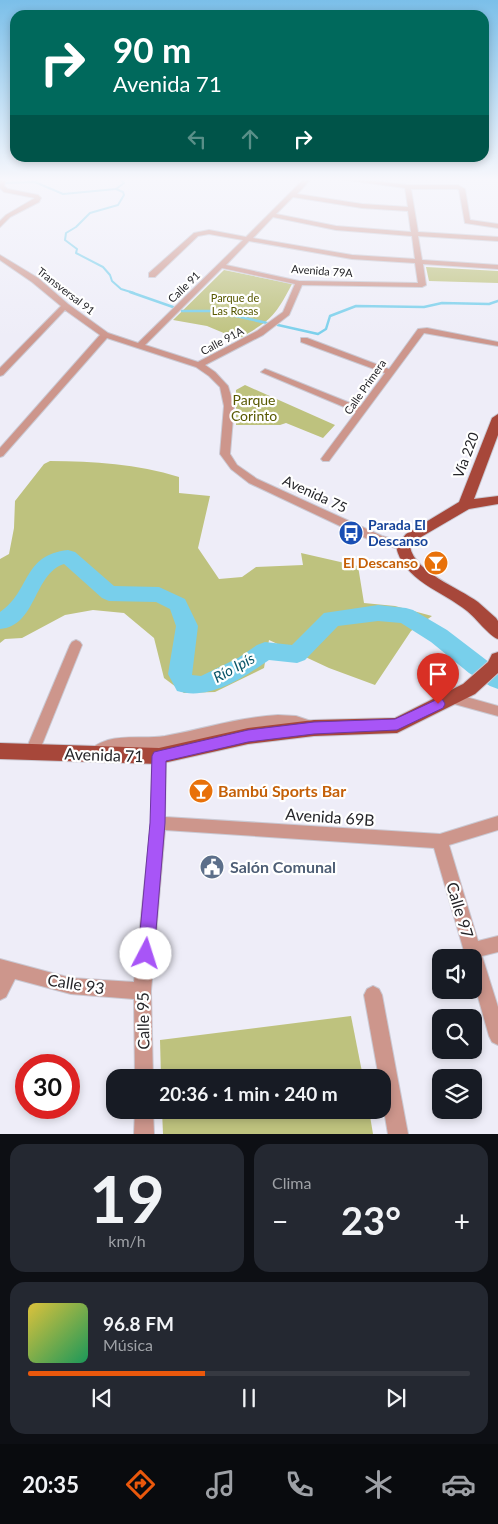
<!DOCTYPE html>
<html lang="es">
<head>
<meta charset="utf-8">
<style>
  body { margin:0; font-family:Lato,sans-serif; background:#242831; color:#f1f3f6; height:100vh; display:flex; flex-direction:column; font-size:19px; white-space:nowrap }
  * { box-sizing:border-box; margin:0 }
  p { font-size:16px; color:#9ea1a6 }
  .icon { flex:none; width:28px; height:28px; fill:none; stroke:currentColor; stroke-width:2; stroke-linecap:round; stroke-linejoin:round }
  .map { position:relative; height:1134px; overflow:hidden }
  .details { display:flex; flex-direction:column; gap:10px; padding:10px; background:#0d0f14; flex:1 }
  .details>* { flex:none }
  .guide { position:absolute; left:10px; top:10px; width:479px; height:152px; border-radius:15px; box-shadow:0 2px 8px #0003; background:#00695c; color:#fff; overflow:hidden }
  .fabs { position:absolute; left:432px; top:949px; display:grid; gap:10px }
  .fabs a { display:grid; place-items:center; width:50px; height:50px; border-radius:10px; background:#171b24; box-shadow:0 2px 8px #0003; font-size:25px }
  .speed { position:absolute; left:15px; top:1054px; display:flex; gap:10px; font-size:25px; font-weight:700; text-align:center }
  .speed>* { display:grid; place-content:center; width:65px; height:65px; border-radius:50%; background:#171b24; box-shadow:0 2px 8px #0003; line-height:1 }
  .speed .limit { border:8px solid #d22; background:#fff; color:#111 }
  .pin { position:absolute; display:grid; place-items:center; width:42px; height:42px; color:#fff; margin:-51px -21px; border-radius:50% 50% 50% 0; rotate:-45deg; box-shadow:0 0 5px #0007 }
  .pin .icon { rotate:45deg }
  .me { position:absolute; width:55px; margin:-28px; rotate:5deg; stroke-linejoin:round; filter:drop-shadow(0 0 4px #0008) }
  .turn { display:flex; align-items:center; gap:18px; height:105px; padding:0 20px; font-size:22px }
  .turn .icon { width:65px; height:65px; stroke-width:2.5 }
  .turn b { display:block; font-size:35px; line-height:42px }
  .lanes { display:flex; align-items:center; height:48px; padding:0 20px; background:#0003; justify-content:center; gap:25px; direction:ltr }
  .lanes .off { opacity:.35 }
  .big { font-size:38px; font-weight:700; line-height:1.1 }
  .details .widget { flex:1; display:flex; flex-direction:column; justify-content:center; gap:8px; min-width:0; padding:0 18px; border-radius:15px; background:#242831 }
  .details .dial { align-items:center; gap:0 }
  .dial b { font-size:65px; line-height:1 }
  .song { display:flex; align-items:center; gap:15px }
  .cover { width:60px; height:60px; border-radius:8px; background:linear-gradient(135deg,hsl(50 70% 55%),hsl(150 70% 35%)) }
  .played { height:5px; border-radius:2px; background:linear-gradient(90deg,#ea580c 40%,#363941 40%) }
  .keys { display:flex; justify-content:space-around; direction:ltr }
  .heat { display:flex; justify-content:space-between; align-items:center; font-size:28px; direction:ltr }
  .details .tiles { flex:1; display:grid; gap:10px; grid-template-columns:1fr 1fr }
  .widget:last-child { grid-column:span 2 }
  .trip { position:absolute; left:106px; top:1069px; width:285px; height:50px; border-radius:15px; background:#171b24; box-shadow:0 2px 8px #0003; font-weight:700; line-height:50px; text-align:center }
  .tab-bar { display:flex; height:80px; justify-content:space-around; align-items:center; background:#090b0e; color:#9ea1a6 }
  .tab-bar .icon { width:35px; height:35px }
  .tab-bar .selected { color:#ea580c }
  .tab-bar b { font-size:22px; color:#f1f3f6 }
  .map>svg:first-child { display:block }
  .green { fill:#bec27e }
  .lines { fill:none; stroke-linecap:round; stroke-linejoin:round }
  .stream-far1 { stroke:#78cfeb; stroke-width:2 }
  .stream { stroke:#78cfeb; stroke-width:2.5 }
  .river { fill:#78cfeb; fill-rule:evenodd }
  .minor-casing { stroke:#cac9d3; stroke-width:2 }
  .major-casing { stroke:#cac9d3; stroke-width:2 }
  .minor { fill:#cd968c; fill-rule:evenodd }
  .major { fill:#a7473a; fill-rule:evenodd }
  .route { fill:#a855f7; stroke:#6d37a1 }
  .labels { text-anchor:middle; stroke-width:4.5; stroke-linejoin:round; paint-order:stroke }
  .far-street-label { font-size:11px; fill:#252529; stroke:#fff }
  .far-park-label { font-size:11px; fill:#585902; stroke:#fff }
  .park-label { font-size:14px; fill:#585902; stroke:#fff }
  .street-label { font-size:14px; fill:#252529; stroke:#fff }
  .transit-label { font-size:14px; font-weight:bold; fill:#164399; stroke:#fff; text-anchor:start }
  .food-label { font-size:14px; font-weight:bold; fill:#c56008; stroke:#fff; text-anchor:end }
  .water-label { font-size:15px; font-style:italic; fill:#0a5669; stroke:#fff }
  .near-street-label { font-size:16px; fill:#252529; stroke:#fff }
  .near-food-label { font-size:16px; font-weight:bold; fill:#c56008; stroke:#fff; text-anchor:start }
  .near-service-label { font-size:16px; font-weight:bold; fill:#4e5e75; stroke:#fff; text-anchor:start }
</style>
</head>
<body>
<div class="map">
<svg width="498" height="1134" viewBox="0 0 498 1134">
  <rect width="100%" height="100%" fill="#eeedf8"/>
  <!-- green -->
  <g class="green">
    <path d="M426,267l72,4v12l-69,-2z"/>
    <path d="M224,270l68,14c-17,33 -22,37 -54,55l-31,-13 -34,-6z"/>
    <path d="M245,385l90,40 -12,13 -37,-15 -6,2h-44v-35z"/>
    <path d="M50,461c44,0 87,3 129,16v16l31,3 -12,52 21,31 23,-2 14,-10 47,-2 -2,-12 57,13 6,37 31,3 37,10 -21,15 -36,54 -46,-17 -60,-28 -5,28 -49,24 -31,1 -20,-15 -10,-40 -30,-25 -31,-3 -28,5 -43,23 -17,1 -5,4v-84l9,-5 5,-26 1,-27 29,-37z"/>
    <path d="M351,1016l12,61h-202l-1,-37z"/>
    <path d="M162,1110h207l4,24h-210z"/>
  </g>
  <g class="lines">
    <!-- stream-far1 -->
    <g class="stream-far1">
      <path d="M0,183l35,-1 28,12 53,-5 8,-6 -4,-4"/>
      <path d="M116,189l7,3 1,3 -6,10 -28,8 -14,14 -10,6 -1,7 12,9 -1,4 27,14 7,8 2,6 9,8 13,4"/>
    </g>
    <!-- stream -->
    <g class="stream">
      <path d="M130,292l43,15"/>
      <path d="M182,311h31l54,12"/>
      <path d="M278,325l40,9 8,-5 4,-13 26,-10 68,1 18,-4 47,1 9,-3"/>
    </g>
    <!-- river -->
    <path class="river" d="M68,550l7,2 39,34 45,1 26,12 13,27 -6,49 9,1 37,-18 19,-13 8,-3 27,3 32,-32 54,-8 28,3 7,2 34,20 51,39v20l-8,-3 -21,-13 -38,-31 -30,-19 -23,-2 -40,5 -33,34 -8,3 -28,-3c-26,18 -60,41 -92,31l-9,-17 8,-48 -6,-17 -14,-7 -47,-1 -7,-3 -38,-34c-31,10 -27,62 -64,65v-17c31,-21 22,-57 68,-62z"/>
    <defs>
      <g id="minor">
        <path d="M0,179h6l-2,7 4,3 30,6 3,3 -2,4 -29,15 -10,10v-6l6,-6 29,-17 -31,-6 -4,-4z"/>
        <path d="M304,179h7l-14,15 65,10 46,3 -3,-19 -66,-9h19l50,6h50l7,4 5,31 28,4v4l-33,-5 -6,-33 -2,-1h-46l7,43 80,5v4l-80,-5 4,24 76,5v4l-75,-5 3,21 -4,2 -120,-2 -13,30 -26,20 -58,30 10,7 13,14 6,20 -4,48 7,11 20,14 125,57 25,7 1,3 -1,3 -4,1 -29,-8 -125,-59 -18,-14 -11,-15 4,-48 -4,-19 -11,-11 -13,-9 -89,-29 -104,118 -3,1v-9l100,-113 -35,-25 -62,65 -3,1v-8l61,-62 -29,-24 -32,-22v-5l38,23 30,26 40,29 30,10 105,-103 -34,-6 -11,2 -43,41h-6v-4l45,-40 15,-3 37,7zM293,197l69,11 46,3 3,21 -75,-6 -60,-12zM273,217l63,13 76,6 3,23 -63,-4 -99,-17zM249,241l103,18 63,4 3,20 -119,-2 -73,-16zM222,268l73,16 -12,28 -26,19 -59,31 -53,-17z"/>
        <path d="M427,328l71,14v4l-74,-13 -95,128h-6l-2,-2 35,-47 -95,-40 4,-3 3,1 92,37 25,-34 -84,-31v-4h6l82,31 29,-40z"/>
        <path d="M76,640l4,2 2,3 -43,107 -2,4 -5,2 -5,-2 -2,-4 45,-107 2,-3z"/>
        <path d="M452,693l46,13v10l-51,-14 -2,-4 2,-4z"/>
        <path d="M278,715l18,1 21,7 2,4 -2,4 -5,2 -16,-5 -18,-2 -19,1 -96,21 -46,2 -12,4 -12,7 -5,-2 -2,-4c4,-8 13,-12 22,-15 18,-5 38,-1 57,-4 38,-7 74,-19 113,-21z"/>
        <path d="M159,750l5,2 2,4 -1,61 275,17 58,-18v14l-49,15 29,96 20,-5v16l-16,4 16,51v38l-6,-3 -3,-6 -15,-53v-25h-8l-32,-110 -269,-18 -14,161 2,87h-18l-1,-79 -63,-5 -56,-15 -9,18 -6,3v-41l71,19 63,4 17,-159 1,-67 2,-4z"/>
        <path d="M373,986l6,3 3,6 26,139h-20l-6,-35v-21h-3l-15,-83 3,-6z"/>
        <path d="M135,1110h18l1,24h-20z"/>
      </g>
      <g id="major">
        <path d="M498,414v21l-24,64 24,-3v8l-29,5 -53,31 -6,7c5,25 49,41 68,55 6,5 12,11 18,16l2,3v18c-8,-2 -22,-21 -31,-28 -23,-19 -65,-31 -71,-65l10,-12 53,-32 33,-84z"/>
        <path d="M498,652v21l-23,21 -78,39 -83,3 -66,8 -89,20 -159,-5v-16l159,5 89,-20 66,-8 81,-2 68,-34 25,-22 4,-8z"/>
      </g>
    </defs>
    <!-- minor casing -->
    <use href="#minor" class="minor-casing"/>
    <!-- major casing -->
    <use href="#major" class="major-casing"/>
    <!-- minor -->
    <use href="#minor" class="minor"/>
    <!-- major -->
    <use href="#major" class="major"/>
  </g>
  <!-- sky -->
  <linearGradient id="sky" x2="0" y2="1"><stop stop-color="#7bbfe9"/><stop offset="0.53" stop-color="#f7f7fc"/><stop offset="1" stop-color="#f7f7fc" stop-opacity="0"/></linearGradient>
  <rect width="498" height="338" fill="url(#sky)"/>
  <!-- route -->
  <path class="route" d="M438,699l5,1 2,4 -2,4 -46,22 -83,4 -66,8 -82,19 -1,62 -11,131 -2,6 -6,2 -6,-2 -2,-6 12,-131 2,-67 2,-4 94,-22 66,-8 81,-3z"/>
  <!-- icons -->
  <defs>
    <symbol id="bus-disc" viewBox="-11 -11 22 22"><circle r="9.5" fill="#1a4fb4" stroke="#fff"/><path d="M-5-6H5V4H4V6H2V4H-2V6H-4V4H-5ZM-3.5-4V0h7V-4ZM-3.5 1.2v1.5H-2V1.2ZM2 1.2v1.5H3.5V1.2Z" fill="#fff"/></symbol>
    <symbol id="bar-disc" viewBox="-11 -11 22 22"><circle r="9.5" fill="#e8710a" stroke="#fff"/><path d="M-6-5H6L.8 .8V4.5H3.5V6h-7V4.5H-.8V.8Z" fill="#fff"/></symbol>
    <symbol id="civic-disc" viewBox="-11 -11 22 22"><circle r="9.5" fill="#5c6f8a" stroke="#fff"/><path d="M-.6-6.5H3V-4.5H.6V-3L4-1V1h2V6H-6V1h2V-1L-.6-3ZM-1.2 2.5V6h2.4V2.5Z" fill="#fff"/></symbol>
  </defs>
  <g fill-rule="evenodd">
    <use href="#bus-disc" x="337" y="519" width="28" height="28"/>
    <use href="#bar-disc" x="422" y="549" width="28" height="28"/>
    <use href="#bar-disc" x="187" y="777" width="28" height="28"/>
    <use href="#civic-disc" x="198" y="853" width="28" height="28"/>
  </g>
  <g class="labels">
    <!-- far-street labels -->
    <g class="far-street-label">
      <text transform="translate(322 271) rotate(4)" y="4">Avenida 79A</text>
      <text transform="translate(184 287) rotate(-44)" y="4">Calle 91</text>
      <text transform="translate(66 291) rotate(38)" y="4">Transversal 91</text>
      <text transform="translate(222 341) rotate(-28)" y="4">Calle 91A</text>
      <text transform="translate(365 387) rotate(-55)" y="4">Calle Primera</text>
    </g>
    <!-- far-park labels -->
    <g class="far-park-label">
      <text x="235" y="302">Parque de<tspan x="235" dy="13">Las Rosas</tspan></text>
    </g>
    <!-- park labels -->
    <g class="park-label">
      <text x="254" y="405">Parque<tspan x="254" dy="16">Corinto</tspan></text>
    </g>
    <!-- street labels -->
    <g class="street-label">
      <text transform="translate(466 455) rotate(-69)" y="5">Vía 220</text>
      <text transform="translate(315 494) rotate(25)" y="5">Avenida 75</text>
    </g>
    <!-- transit labels -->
    <g class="transit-label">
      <text x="368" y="530">Parada El<tspan x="368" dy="16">Descanso</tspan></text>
    </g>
    <!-- food labels -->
    <g class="food-label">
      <text x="418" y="568">El Descanso</text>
    </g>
    <!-- water labels -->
    <g class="water-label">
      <text transform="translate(234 668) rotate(-29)" y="5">Río Ipís</text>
    </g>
    <!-- near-street labels -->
    <g class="near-street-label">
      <text transform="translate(104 755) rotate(2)" y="6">Avenida 71</text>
      <text transform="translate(330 817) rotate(4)" y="6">Avenida 69B</text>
      <text transform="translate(460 910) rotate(73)" y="6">Calle 97</text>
      <text transform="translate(76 984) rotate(9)" y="6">Calle 93</text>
      <text transform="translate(143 1021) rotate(-91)" y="6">Calle 95</text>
    </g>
    <!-- near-food labels -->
    <g class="near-food-label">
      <text x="218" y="797">Bambú Sports Bar</text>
    </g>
    <!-- near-service labels -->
    <g class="near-service-label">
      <text x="230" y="873">Salón Comunal</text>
    </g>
  </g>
</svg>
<div class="fabs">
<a><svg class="icon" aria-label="sound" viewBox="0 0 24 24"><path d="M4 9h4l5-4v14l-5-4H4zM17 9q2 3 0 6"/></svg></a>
<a><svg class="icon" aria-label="search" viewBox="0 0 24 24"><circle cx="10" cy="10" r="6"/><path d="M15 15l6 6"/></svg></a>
<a><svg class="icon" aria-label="layers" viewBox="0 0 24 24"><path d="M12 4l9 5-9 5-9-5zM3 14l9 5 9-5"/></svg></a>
</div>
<div class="speed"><div class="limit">30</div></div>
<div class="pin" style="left:438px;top:704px;background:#d93025"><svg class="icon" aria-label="arrive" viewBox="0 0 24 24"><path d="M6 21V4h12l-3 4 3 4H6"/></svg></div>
<svg class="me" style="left:146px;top:954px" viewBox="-20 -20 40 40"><circle r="19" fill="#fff"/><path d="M0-13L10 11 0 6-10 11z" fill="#a855f7"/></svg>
<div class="trip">20:36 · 1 min · 240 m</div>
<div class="guide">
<div class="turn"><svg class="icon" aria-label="right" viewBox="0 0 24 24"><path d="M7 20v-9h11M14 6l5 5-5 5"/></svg><div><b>90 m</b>Avenida 71</div></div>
<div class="lanes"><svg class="icon off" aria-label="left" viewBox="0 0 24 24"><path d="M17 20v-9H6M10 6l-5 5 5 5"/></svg><svg class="icon off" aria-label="ahead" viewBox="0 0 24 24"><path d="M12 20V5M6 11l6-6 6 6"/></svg><svg class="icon" aria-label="right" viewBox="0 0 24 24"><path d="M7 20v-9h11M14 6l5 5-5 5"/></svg></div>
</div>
</div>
<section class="details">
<div class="tiles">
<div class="widget dial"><b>19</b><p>km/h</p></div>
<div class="widget"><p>Clima</p>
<div class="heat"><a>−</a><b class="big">23°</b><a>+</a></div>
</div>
<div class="widget">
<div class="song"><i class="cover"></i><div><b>96.8 FM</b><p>Música</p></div></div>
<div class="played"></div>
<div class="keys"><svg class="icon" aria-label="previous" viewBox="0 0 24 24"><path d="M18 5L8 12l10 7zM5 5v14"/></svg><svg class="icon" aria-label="pause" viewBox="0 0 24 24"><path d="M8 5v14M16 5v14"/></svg><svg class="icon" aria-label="next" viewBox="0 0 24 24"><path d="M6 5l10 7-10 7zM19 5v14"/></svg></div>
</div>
</div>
</section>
<nav class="tab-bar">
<b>20:35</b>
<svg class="icon selected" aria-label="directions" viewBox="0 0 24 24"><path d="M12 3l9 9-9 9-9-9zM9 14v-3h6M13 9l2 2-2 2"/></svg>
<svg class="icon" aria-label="music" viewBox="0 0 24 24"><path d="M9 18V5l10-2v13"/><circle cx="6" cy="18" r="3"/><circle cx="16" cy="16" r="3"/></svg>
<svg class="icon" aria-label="phone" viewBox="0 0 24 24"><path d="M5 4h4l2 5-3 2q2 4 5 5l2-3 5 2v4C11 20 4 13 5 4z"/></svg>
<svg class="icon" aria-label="climate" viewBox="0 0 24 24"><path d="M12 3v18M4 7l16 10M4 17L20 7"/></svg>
<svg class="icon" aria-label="car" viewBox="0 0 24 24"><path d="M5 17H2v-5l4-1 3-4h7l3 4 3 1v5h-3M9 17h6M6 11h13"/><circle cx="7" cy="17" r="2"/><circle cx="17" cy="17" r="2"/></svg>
</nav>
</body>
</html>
